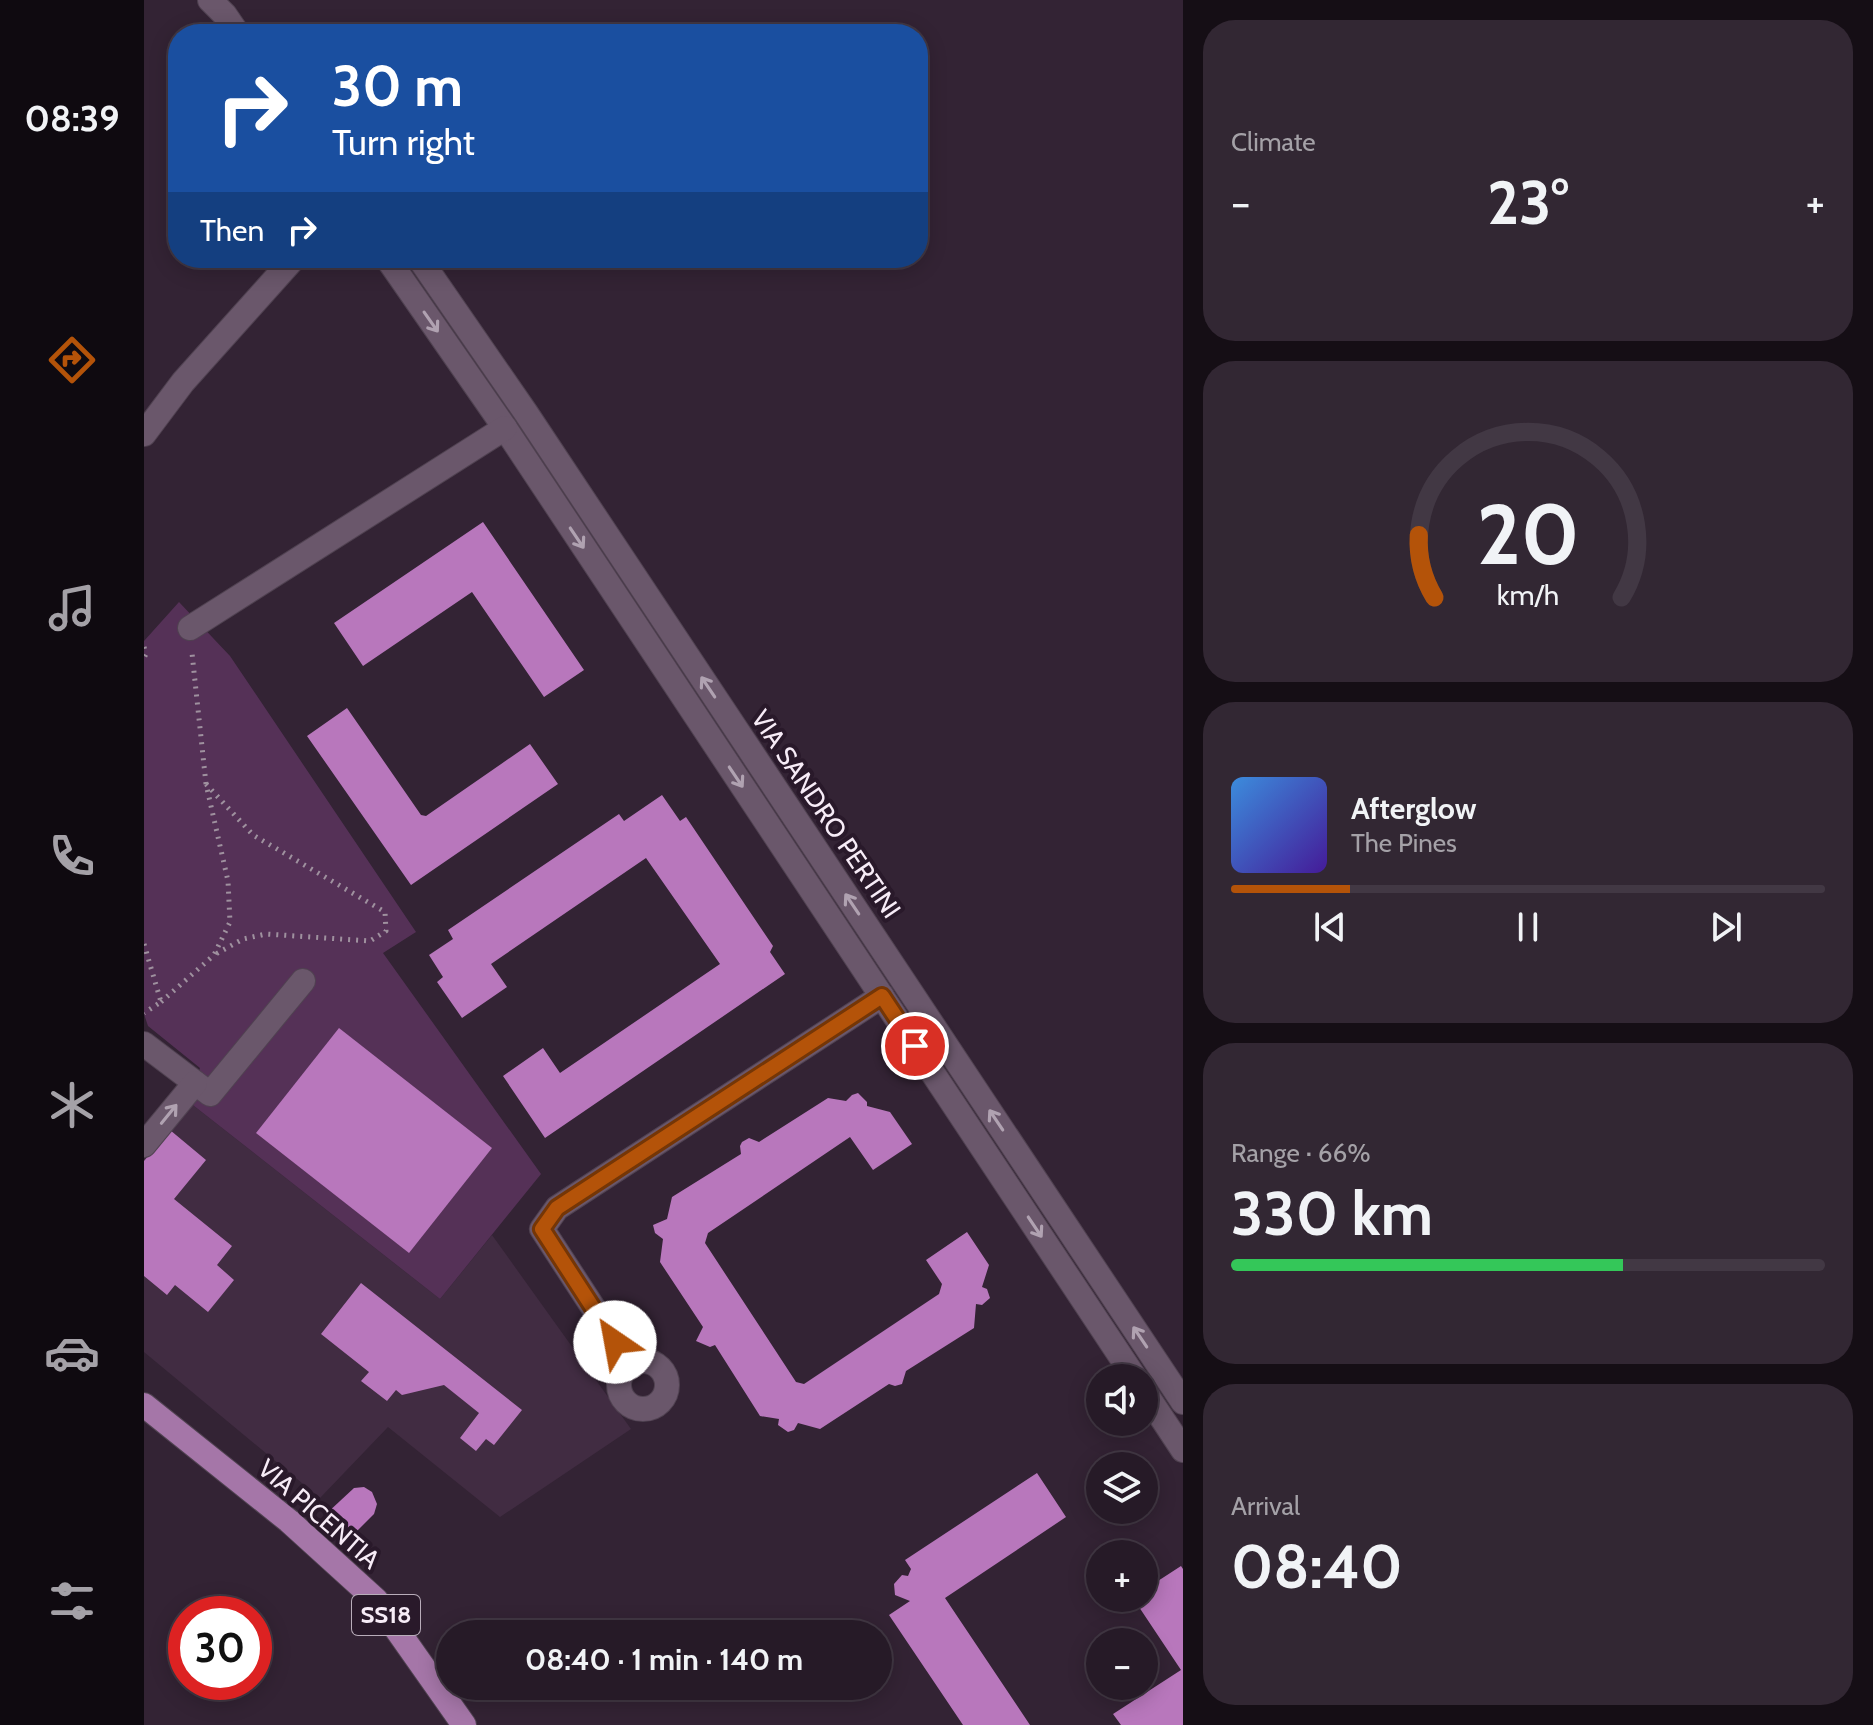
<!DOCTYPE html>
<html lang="en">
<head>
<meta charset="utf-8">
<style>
  body { margin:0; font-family:Cabin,sans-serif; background:#322733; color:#f1f3f6; height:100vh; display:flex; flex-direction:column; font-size:30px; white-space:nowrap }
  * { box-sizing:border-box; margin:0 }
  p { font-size:26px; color:#a4a1a7 }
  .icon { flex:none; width:44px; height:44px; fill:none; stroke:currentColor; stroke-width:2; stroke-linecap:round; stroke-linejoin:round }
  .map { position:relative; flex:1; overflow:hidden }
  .details { display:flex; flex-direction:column; gap:20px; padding:20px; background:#150e15; width:690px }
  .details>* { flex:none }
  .top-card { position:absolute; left:24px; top:24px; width:760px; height:244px; border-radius:32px; box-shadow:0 4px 20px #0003,0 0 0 2px #423844; background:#1a4fa0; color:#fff; overflow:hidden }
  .fabs { position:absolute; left:942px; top:1364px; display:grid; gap:16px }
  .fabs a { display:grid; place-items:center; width:72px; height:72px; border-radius:50%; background:#261a27; box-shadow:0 4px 20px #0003,0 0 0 2px #423844; font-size:40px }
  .speed { position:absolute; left:24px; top:1596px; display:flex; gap:16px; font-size:40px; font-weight:700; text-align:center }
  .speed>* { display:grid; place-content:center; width:104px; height:104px; border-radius:50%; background:#261a27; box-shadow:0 4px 20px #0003,0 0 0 2px #423844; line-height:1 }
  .speed .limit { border:12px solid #d22; background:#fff; color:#111 }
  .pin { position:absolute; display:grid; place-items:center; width:68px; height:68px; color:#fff; margin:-34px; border:4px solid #fff; border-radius:50%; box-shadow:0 2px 8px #0007 }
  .me { position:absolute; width:88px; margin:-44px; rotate:327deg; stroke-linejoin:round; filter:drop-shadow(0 0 6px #0008) }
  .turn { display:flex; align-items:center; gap:28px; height:168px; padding:0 32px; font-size:36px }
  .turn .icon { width:104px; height:104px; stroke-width:2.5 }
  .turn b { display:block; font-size:56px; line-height:68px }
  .then { display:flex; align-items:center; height:76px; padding:0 32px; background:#0003; gap:16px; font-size:30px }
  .big { font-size:60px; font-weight:700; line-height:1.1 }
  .details .widget { flex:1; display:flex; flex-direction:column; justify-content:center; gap:12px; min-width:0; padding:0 28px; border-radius:32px; background:#322733 }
  .details .dial { align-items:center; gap:0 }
  .dial svg { height:208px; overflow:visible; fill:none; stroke:#423844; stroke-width:7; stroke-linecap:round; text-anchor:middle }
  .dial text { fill:#f1f3f6; stroke:none }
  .song { display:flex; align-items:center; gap:24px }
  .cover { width:96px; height:96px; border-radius:12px; background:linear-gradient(135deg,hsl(210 70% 55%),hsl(260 70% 35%)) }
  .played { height:8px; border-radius:4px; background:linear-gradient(90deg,#b45309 20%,#423844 20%) }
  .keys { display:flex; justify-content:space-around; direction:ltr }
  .heat { display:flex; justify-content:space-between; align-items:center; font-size:44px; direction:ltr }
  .charge { height:12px; border-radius:6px; background:linear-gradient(90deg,#34c759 66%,#423844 0) }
  .trip { position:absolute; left:292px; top:1620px; width:456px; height:80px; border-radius:40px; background:#261a27; box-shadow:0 4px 20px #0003,0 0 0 2px #423844; font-weight:700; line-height:80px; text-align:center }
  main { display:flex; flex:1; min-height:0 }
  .tab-bar { display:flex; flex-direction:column; width:144px; justify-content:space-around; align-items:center; background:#0f0a10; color:#a4a1a7 }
  .tab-bar .icon { width:56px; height:56px }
  .tab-bar .selected { color:#b45309 }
  .tab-bar b { font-size:36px; color:#f1f3f6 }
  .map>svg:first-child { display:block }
  .built { fill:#412c42 }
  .green { fill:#553157 }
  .building { fill:#b877bc }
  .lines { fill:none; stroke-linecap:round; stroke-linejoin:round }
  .minor-casing { stroke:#504251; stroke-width:26 }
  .major-casing { stroke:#504251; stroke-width:26 }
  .path { stroke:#9f919f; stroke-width:5; stroke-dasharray:2 6; stroke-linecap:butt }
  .minor { stroke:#6a576b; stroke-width:24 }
  .major { stroke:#a576a8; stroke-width:24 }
  .oneway { stroke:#b0a2b1 }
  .route-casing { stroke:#753606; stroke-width:20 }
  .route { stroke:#b45309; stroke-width:14 }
  .labels { text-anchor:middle; stroke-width:8; stroke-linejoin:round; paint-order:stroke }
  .shield { fill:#29192a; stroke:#b9adba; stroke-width:2 }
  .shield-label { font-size:24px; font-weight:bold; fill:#f7ecf7 }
  .street-label { font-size:26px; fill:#f7ecf7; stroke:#29192a }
</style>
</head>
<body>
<main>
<nav class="tab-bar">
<b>08:39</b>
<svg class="icon selected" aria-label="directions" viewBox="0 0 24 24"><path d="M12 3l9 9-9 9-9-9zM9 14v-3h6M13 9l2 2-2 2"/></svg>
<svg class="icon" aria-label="music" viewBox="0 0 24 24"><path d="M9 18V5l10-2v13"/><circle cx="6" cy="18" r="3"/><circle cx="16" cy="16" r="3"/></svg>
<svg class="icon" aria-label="phone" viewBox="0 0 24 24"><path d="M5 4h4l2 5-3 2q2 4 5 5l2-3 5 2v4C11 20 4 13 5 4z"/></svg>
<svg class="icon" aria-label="climate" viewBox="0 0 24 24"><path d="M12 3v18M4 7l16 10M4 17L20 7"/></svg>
<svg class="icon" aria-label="car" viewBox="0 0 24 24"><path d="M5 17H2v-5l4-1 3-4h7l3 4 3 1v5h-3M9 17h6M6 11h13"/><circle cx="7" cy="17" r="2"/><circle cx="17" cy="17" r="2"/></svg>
<svg class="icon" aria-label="filters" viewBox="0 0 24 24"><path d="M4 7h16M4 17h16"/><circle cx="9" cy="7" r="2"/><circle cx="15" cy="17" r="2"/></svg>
</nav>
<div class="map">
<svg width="1039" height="1725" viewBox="0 0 1039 1725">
  <rect width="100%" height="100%" fill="#332334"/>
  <!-- built -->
  <path class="built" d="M45,1102l251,197 52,-64 139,194 -131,88 -112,-90 -68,71 -176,-146v-193z"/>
  <!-- green -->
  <path class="green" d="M35,602l51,54 186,276 -33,21 158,221 -101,125 -251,-197 11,-34 -52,-42 -4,-12v-373z"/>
  <!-- building -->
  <g class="building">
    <path d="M339,522l101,148 -40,27 -72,-105 -109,74 -29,-43z"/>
    <path d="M203,708l74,107 5,1 104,-72 28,40 -147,101 -104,-149z"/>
    <path d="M518,795l18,26 6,-4 87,129 -3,6 15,22 -240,164 -42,-62 40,-28 17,25 160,-109 -74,-106 -155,106 16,23 -45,31 -25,-36 6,-5 -14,-22 24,-16 -5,-9 171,-116 5,7z"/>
    <path d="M195,1028l153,120 -83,105 -153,-120z"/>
    <path d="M714,1093l9,9v4l23,6 22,32 -39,26 -23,-33 -142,96 -3,10 91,139 8,2 135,-90 3,-10 -16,-24 41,-28 22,33 -7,22 5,2 3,9 -8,7 -6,-1 -2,24 -68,43 -4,13 -7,2 -6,-2 -69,45 -22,-6 -4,7 -6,2 -10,-7 1,-6 -19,-3 -45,-71 -5,2 -14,-6 7,-14 -43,-65 3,-23 -8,-6 -2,-8 14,-6 5,-22 69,-43 -1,-8 2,-4 7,-4 10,4 69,-44 18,3 6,-6z"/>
    <path d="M26,1130l36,30 -32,39 58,47 -15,19 17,15 -26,32 -33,-27 -8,10 -23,-19v-115z"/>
    <path d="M217,1283l161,127 -28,35 -8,-6 -10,12 -16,-13 19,-25 -35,-28 -42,10 -6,-5 -9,11 -26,-20 8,-9 -48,-38z"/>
    <path d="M893,1473l29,44 -121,81 85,127h-67l-74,-110 21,-14 -15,-6 -1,-11 8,-9 6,1 3,-7 -6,-9z"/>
    <path d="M220,1487l8,5 5,12 -3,10 -26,26 -22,-26 28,-26z"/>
    <path d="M1037,1566l2,3v156h-62l-8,-11 68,-44 -48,-72h11v-8z"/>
  </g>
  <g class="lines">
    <defs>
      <g id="minor">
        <path d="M66,0l15,15 13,19"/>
        <path d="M243,258l118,170 630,950"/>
        <path d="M275,258l107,155 657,989"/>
        <path d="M0,434l39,-52 111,-124"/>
        <path d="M46,628l315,-200"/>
        <path d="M0,1044l66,50 93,-113"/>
        <path d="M0,1145l51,-62"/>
        <circle cx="499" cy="1385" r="24"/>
        <path d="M486,1364l-88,-135 15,-21 325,-212"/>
        <path d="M1000,1391l39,59"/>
      </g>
      <path id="major" d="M0,1405l145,116 87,79 88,125"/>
    </defs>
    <!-- minor casing -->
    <use href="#minor" class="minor-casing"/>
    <!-- major casing -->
    <use href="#major" class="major-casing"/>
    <!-- path -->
    <g class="path">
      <path d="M0,647l2,7 -2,4"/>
      <path d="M62,784l47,51 132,77 1,19 -16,10 -104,-7 -23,5 -29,16"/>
      <path d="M0,944l17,58 -17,11"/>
      <path d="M17,1002l53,-47 16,-33 -2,-41 -22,-97 -14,-131"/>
    </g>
    <!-- minor -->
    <use href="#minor" class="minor"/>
    <!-- major -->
    <use href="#major" class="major"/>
  </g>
  <!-- one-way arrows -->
  <defs><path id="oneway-shaft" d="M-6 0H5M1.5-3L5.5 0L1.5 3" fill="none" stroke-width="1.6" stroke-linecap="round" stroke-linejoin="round" transform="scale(2)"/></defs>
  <g class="oneway">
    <use href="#oneway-shaft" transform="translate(287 322) rotate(55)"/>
    <use href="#oneway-shaft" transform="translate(433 538) rotate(56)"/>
    <use href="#oneway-shaft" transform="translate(564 687) rotate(-124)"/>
    <use href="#oneway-shaft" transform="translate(592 777) rotate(56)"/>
    <use href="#oneway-shaft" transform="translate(708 904) rotate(-124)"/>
    <use href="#oneway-shaft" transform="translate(25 1114) rotate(-51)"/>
    <use href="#oneway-shaft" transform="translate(852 1120) rotate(-124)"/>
    <use href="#oneway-shaft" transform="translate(891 1227) rotate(56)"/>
    <use href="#oneway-shaft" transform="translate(996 1337) rotate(-124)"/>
  </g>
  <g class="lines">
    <defs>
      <path id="route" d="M471,1342l-73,-113 15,-21 325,-212 33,50"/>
    </defs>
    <!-- route casing -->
    <use href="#route" class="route-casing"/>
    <!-- route -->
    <use href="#route" class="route"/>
  </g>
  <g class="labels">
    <!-- shield labels -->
    <rect class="shield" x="208" y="1595" width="68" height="40" rx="6"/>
    <g class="shield-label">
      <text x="242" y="1623">SS18</text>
    </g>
    <!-- street labels -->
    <g class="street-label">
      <text transform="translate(682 814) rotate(56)" y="9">VIA SANDRO PERTINI</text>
      <text transform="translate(175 1514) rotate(41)" y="9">VIA PICENTIA</text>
    </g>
  </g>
</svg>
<div class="fabs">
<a><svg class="icon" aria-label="sound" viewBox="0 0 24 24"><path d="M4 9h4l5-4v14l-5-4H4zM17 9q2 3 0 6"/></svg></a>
<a><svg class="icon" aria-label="layers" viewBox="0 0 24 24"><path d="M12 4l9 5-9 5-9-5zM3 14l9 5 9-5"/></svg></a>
<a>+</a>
<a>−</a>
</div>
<div class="speed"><div class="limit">30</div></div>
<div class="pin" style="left:771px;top:1046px;background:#d93025"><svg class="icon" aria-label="arrive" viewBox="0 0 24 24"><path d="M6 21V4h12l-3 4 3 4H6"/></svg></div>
<svg class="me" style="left:471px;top:1342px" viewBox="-20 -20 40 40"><circle r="19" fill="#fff"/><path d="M0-13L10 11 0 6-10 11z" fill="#b45309"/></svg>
<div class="trip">08:40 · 1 min · 140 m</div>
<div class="top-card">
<div class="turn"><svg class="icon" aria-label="right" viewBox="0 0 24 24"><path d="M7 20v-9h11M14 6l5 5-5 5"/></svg><div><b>30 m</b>Turn right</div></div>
<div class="then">Then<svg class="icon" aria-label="right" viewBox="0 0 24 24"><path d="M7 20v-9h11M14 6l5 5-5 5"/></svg></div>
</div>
</div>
<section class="details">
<div class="widget"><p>Climate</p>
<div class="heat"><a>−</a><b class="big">23°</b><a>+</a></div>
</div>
<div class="widget dial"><svg viewBox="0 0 100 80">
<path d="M14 69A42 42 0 1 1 86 69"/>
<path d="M14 69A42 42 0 0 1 8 45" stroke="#b45309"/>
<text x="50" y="56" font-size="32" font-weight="700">20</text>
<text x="50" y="72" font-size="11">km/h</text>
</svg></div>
<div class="widget">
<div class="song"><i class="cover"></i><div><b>Afterglow</b><p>The Pines</p></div></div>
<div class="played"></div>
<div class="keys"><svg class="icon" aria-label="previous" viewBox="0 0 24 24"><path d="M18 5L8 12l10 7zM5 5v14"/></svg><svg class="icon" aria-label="pause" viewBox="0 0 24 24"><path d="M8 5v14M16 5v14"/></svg><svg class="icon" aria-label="next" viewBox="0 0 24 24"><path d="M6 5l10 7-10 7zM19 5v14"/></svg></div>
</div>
<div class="widget"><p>Range · 66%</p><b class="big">330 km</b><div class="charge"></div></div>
<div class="widget"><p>Arrival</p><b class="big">08:40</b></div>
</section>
</main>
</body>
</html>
